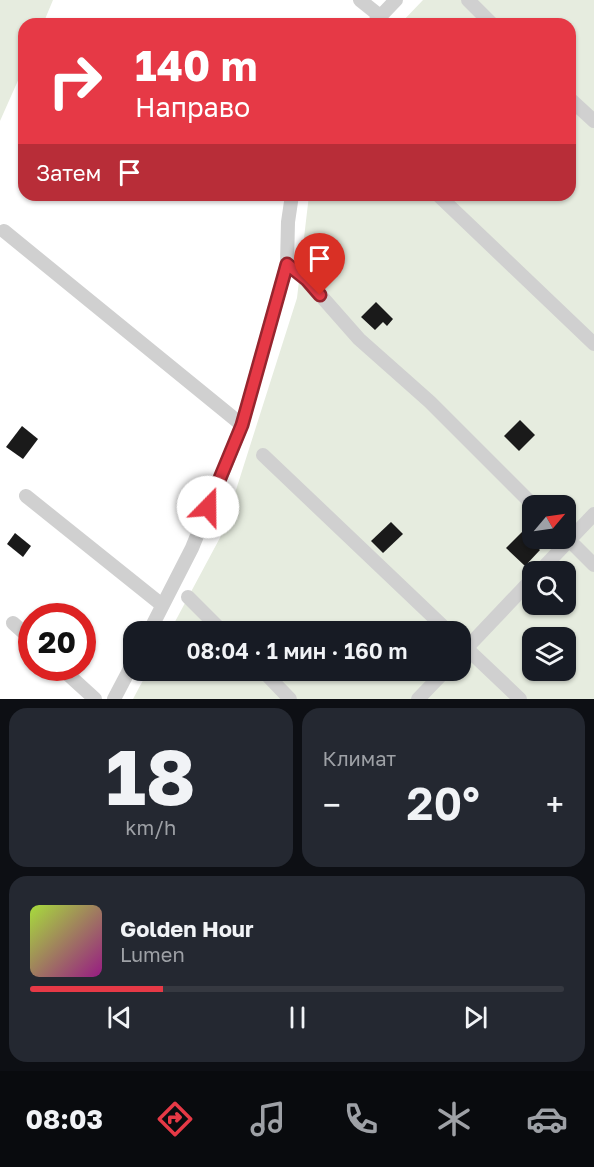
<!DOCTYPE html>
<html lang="ru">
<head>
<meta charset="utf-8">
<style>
  body { margin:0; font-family:"Golos Text",sans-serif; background:#242831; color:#f1f3f6; height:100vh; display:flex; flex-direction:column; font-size:22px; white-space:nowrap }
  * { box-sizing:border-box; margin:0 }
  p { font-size:20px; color:#9ea1a6 }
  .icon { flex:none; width:33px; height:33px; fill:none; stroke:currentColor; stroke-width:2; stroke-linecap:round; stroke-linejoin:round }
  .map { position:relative; height:699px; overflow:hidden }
  .sheet { display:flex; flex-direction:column; gap:9px; padding:9px; background:#0d0f14; flex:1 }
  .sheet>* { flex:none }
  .top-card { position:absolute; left:18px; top:18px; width:558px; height:183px; border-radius:18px; box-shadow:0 2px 4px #0004; background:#e63946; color:#fff; overflow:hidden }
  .needle { width:39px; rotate:61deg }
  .fabs { position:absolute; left:522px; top:495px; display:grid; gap:12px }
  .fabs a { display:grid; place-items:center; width:54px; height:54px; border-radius:12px; background:#171b24; box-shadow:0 2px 4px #0004; font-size:30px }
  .speed { position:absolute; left:18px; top:603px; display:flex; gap:12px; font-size:30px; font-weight:700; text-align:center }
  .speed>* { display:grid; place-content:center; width:78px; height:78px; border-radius:50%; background:#171b24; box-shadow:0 2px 4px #0004; line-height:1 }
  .speed .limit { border:9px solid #d22; background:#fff; color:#111 }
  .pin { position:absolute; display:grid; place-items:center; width:51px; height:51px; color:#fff; margin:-62px -26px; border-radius:50% 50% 50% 0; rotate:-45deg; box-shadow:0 0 6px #0007 }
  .pin .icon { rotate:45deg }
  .me { position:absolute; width:66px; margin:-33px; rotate:22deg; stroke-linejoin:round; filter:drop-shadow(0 0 4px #0008) }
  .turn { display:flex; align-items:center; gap:21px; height:126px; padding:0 18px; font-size:27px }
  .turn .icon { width:78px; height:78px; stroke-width:2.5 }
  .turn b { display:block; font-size:42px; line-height:51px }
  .then { display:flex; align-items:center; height:57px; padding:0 18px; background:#0003; gap:12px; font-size:22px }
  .big { font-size:45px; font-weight:600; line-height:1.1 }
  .sheet .tile { flex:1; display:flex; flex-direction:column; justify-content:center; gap:9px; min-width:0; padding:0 21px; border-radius:18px; background:#242831 }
  .sheet .dial { align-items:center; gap:0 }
  .dial b { font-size:78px; line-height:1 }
  .song { display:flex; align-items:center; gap:18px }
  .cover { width:72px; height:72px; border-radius:9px; background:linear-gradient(135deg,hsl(80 70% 55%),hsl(310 70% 35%)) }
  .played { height:6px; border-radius:3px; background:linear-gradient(90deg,#e63946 25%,#363941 25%) }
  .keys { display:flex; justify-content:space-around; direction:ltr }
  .heat { display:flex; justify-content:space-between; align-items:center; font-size:33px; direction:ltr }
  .sheet .tiles { flex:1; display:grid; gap:9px; grid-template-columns:1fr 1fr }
  .tile:last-child { grid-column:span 2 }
  .trip { position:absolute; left:123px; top:621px; width:348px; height:60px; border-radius:18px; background:#171b24; box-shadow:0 2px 4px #0004; font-weight:600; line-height:60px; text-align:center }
  .dock { display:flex; height:96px; justify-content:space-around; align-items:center; background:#090b0e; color:#9ea1a6 }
  .dock .icon { width:42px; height:42px }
  .dock .selected { color:#e63946 }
  .dock b { font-size:27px; color:#f1f3f6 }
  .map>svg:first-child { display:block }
  .green { fill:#e6ecdf; fill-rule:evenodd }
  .building { fill:#1a1a1a }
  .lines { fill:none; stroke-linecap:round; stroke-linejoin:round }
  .minor { stroke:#d0d0d0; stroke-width:14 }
  .route-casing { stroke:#96252e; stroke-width:15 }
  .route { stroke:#e63946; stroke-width:10 }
</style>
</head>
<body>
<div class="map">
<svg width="594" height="699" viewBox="0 0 594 699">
  <rect width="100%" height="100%" fill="#fff"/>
  <!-- green -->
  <g class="green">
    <path d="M0,0h53l-10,24h-19v43l-24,54z"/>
    <path d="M423,0h171v699h-461l15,-28 312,-1v-38l-290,-1 52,-97 75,-236 12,-103h261v-171h-170zM532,506h34v32h-34zM532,572h34v32h-34zM532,638h34v32h-34z"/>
  </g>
  <!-- building -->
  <g class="building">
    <path d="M376,302l17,17 -6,7 -4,-4 -8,8 -14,-13z"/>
    <path d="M520,420l15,15 -16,16 -15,-15z"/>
    <path d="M22,426l16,13 -15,20 -17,-12z"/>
    <path d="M391,522l12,12 -20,19 -12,-12z"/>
    <path d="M522,532l18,18 -15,16 -19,-18z"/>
    <path d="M15,533l16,13 -8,11 -16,-13z"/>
  </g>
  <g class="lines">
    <!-- minor -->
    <g class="minor">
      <path d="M360,0l20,16"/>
      <path d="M468,0l24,24"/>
      <path d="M373,24l23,-24"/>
      <path d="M570,99l24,22"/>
      <path d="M438,195l156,149"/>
      <path d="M4,231l238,194"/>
      <path d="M287,264l20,16 52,59 71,63 104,104"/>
      <path d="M263,455l186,177"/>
      <path d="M26,496l136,109"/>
      <path d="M566,537l28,28"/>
      <path d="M539,572l55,-58"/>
      <path d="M188,597l35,35"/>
      <path d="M13,623l19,17"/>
      <path d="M149,632l43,-84 50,-123 45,-161 1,-42 4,-27"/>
      <path d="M462,644l58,55"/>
      <path d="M460,655l72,-76"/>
      <path d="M61,668l34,31"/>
      <path d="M262,670l28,29"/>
      <path d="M114,699l20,-38"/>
      <path d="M418,699l28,-29"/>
    </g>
  </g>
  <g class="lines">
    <defs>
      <path id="route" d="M208,507l34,-82 45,-161 20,16 13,15"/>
    </defs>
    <!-- route casing -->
    <use href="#route" class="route-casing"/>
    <!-- route -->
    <use href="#route" class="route"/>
  </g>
</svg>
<div class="fabs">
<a><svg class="needle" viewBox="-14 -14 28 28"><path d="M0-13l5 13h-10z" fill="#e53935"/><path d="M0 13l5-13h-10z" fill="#9ea1a6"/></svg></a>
<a><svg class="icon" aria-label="search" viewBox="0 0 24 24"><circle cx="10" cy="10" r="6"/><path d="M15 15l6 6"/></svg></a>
<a><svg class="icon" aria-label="layers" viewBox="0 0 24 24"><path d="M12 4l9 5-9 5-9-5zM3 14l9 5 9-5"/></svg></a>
</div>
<div class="speed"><div class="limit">20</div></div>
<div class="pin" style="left:320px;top:295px;background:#d93025"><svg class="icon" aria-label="arrive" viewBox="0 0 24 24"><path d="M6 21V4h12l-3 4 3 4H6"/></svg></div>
<svg class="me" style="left:208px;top:507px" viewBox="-20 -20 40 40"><circle r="19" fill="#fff"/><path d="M0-13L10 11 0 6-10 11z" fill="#e63946"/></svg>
<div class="trip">08:04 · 1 мин · 160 m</div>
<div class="top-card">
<div class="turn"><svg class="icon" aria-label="right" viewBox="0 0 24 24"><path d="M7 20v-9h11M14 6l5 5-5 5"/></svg><div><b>140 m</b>Направо</div></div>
<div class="then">Затем<svg class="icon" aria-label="arrive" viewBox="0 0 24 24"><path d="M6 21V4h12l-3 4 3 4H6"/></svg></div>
</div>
</div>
<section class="sheet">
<div class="tiles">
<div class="tile dial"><b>18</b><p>km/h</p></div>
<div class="tile"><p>Климат</p>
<div class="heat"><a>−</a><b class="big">20°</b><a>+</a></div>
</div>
<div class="tile">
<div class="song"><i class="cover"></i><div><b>Golden Hour</b><p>Lumen</p></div></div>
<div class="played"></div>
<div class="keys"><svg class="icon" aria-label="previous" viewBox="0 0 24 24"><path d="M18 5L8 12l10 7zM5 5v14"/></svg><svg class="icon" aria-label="pause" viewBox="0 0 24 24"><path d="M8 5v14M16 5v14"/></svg><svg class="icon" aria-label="next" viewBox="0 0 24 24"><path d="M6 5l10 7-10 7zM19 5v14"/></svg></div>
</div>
</div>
</section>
<nav class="dock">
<b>08:03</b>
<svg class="icon selected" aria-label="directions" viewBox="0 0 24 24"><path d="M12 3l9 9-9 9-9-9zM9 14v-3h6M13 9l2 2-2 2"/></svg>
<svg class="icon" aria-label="music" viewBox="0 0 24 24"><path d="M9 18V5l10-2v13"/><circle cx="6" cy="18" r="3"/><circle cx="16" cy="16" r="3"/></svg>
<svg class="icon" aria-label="phone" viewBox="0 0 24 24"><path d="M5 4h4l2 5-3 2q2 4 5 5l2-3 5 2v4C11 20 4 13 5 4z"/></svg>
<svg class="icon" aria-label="climate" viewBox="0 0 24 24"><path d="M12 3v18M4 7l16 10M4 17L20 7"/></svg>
<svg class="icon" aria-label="car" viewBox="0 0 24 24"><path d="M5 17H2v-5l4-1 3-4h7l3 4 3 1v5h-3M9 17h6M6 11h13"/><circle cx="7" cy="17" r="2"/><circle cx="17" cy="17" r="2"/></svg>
</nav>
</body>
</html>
